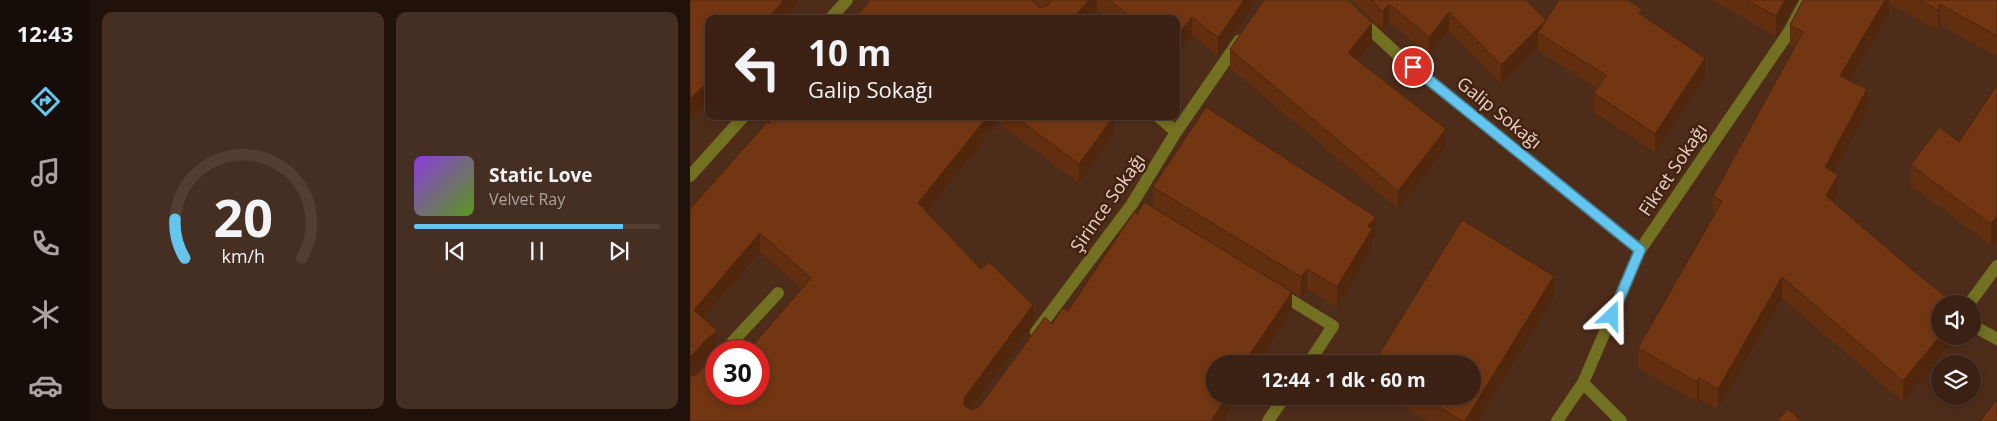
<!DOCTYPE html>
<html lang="tr">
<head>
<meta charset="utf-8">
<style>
  body { margin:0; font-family:"Open Sans",sans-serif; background:#452e22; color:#f1f3f6; height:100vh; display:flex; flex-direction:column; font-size:19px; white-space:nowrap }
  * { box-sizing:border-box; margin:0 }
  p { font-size:16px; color:#aba3a0 }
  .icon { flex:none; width:28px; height:28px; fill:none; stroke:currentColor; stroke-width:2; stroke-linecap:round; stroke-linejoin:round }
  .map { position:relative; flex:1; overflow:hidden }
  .details { display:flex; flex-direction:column; gap:12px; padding:12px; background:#20120b; width:600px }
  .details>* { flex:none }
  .banner { position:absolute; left:15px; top:15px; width:475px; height:105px; border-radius:10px; box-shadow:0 2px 8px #0003,0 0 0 1px #543e34; background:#3a2114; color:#f1f3f6; overflow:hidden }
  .tools { position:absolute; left:1241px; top:295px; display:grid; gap:10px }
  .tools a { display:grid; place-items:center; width:50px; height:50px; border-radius:50%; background:#3a2114; box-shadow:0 2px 8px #0003,0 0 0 1px #543e34; font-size:25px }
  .speed { position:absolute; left:15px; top:340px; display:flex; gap:10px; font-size:25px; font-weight:700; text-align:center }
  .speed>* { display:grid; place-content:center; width:65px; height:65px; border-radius:50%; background:#3a2114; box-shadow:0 2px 8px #0003,0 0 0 1px #543e34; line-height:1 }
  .speed .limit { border:8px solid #d22; background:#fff; color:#111 }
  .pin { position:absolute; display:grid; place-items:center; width:42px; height:42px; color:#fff; margin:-21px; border:2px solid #fff; border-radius:50%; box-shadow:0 1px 5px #0007 }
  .me { position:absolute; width:55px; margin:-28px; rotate:23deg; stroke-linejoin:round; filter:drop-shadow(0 0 4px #0008) }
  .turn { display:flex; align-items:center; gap:18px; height:105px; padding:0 20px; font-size:22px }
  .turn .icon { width:65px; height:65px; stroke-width:2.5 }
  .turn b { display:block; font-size:35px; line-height:42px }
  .details .card { flex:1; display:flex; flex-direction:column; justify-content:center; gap:8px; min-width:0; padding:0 18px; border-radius:10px; background:#452e22 }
  .details .dial { align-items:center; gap:0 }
  .dial svg { height:130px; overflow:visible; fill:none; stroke:#543e34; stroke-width:7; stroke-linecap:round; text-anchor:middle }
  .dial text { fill:#f1f3f6; stroke:none }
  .song { display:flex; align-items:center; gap:15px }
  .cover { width:60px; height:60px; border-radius:8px; background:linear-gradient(135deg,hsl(270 70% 55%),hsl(90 70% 35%)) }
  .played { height:5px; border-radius:2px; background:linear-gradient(90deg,#64c5ee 85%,#543e34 85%) }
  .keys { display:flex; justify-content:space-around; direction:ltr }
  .details .tiles { flex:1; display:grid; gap:12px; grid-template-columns:repeat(2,1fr) }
  .trip { position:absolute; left:516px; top:355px; width:275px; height:50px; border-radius:25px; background:#3a2114; box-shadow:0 2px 8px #0003,0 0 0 1px #543e34; font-weight:700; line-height:50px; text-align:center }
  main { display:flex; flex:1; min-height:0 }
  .dock { display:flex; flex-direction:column; width:90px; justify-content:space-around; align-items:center; background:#170d08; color:#aba3a0 }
  .dock .icon { width:35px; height:35px }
  .dock .selected { color:#64c5ee }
  .dock b { font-size:22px; color:#f1f3f6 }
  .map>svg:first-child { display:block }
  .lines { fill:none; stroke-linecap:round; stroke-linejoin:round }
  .minor { stroke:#727021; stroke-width:12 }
  .wall { fill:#622e10 }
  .shaded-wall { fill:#50260d }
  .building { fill:#723613; stroke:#50260d }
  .route-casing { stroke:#41809b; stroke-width:12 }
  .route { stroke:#64c5ee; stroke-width:9 }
  .labels { text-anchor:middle; stroke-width:5; stroke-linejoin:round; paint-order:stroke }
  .street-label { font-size:18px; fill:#e8d2c7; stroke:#432210 }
</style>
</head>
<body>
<main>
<nav class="dock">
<b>12:43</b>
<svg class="icon selected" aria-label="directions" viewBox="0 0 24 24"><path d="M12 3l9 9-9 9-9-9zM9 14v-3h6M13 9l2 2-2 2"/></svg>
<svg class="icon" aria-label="music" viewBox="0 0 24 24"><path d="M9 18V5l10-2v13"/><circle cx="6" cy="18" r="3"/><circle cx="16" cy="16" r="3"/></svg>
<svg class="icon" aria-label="phone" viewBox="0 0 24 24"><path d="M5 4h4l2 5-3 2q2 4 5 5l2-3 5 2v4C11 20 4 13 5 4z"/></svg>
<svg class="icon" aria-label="climate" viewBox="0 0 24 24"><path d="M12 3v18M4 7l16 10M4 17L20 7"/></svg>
<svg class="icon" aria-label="car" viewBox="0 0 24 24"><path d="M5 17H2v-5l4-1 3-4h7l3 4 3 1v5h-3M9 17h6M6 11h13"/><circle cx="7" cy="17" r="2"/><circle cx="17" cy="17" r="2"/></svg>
</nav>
<section class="details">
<div class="tiles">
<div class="card dial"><svg viewBox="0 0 100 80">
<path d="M14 69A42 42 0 1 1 86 69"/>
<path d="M14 69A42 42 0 0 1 8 45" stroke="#64c5ee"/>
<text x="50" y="56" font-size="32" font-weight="700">20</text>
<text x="50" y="72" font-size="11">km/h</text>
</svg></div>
<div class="card">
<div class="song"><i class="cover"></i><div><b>Static Love</b><p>Velvet Ray</p></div></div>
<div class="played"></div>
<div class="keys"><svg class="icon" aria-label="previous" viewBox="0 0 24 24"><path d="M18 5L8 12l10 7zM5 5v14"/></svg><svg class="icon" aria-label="pause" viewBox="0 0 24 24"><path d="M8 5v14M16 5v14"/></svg><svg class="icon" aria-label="next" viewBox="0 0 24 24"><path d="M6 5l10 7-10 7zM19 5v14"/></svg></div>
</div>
</div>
</section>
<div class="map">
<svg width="1307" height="421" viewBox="0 0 1307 421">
  <rect width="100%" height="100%" fill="#4e2c1a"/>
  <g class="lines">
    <!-- minor -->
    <g class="minor">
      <path d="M649,0l59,55 242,195"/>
      <path d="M140,19l17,-19"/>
      <path d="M468,116l18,16"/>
      <path d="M0,176l54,-60"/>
      <path d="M589,293l54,33 -25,38"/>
      <path d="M1279,304l28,-38"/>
      <path d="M1282,325l25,14"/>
      <path d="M346,332l96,-128 44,-72 63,-91"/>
      <path d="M34,351l54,-58"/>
      <path d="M893,383l38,38"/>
      <path d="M578,421l17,-25"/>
      <path d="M867,421l26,-38 57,-133 149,-218 17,-32"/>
    </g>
  </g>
  <!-- wall -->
  <g class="wall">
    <path d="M343,0h224l-39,57 -26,-22 -16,21v-37h-67l-12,-10 -8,10 -48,-11h1z"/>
    <path d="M661,0h175l20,20 96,-5 63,62 -50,75 -61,-40v-19l3,-5 -59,-37v-5l-37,37 -52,-52 -20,24 -40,-33 -6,8z"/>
    <path d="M1022,0h85l-21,37z"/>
    <path d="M1113,0h194v57l-57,-32 -2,5 -49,-26v10l-40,66 18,30 -34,62 5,23 -4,8 82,70 -13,129 -121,-104 -64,111 -19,-10 -2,3 -59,-34v-20l75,-131v-21l82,-148 -5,-3v-20z"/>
    <path d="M682,42l-15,18 89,88 -48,61 -168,-141v-19z"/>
    <path d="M1307,85l-6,160 -80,-59v-21l48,-23z"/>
    <path d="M85,116h339v18l-35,49 -81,-60 -72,89 107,112 -63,86h1l8,-3 73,-83 16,-13h224l-35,53h-42v32h24l-16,25h-533l26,-27 86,-105 -42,-37 -57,66 13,34 -6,2 -20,22v-167z"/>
    <path d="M463,187l223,50 -4,4v8l-35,58 -30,-18 -6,8 -148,-90z"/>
    <path d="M864,297l-76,124h-51l-40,-25h85z"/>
  </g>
  <!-- shaded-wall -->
  <g class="shaded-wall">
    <path d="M94,0h15l-14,19h-18z"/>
    <path d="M399,0h8v9l-8,10h-17z"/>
    <path d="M554,0h13l-39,57v-19z"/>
    <path d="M1095,0h12l-21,37v-21z"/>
    <path d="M1195,0h4v14l-49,82v-20z"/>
    <path d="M699,4v18l-6,8v-19z"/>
    <path d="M1250,4v21l-2,5v-20z"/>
    <path d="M759,12v19l-20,24v-18z"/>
    <path d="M502,17v18l-16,21v-19z"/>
    <path d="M856,20l-8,13v13l-37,37v-18z"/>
    <path d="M682,23v19l-24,30v-19z"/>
    <path d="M1015,58v19l-50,75v-18z"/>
    <path d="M19,81v21l-19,18v-21z"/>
    <path d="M1177,89v21l-42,78v-21z"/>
    <path d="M298,116h10v7l-80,99v-19z"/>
    <path d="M424,116v18l-35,49v-19z"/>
    <path d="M756,129v19l-48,61v-18z"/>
    <path d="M1148,175v20l-12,22v-21z"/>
    <path d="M1307,216v21l-6,8v-21z"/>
    <path d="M686,217v20l-4,4v8l-35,58v-20l31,-61z"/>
    <path d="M70,233v19l-66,76v-18z"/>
    <path d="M617,269v20l-6,8v-20z"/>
    <path d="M864,276v21l-76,124h-13z"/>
    <path d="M1092,277v21l-64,111v-20z"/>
    <path d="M602,292v19l-35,53h-11v-4z"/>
    <path d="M343,305v19l-68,92 -1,-11 1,-8z"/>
    <path d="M26,330v22l-6,2 -20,22v-19z"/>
    <path d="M1250,336h17l-54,66v-21z"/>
    <path d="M1009,378v21l-2,3v-20z"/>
    <path d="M537,396h12l-16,25h-12z"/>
  </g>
  <!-- building -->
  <g class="building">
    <path d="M0,0h94l-17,19h-58v62l-19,18z"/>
    <path d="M180,0h161l10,8 8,-3 2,-4v-1h38l-17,19h-217z"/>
    <path d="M419,0h135l-26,38 -26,-21 -16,20v-18h-42z"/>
    <path d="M574,0h83l25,23 -24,30 98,76 -48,62 -168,-142z"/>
    <path d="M681,0h155l20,20 13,-20h68l15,9 -3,4 66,45 -50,76 -61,-41 12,-18 -68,-42 8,-13 -45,45 -52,-53 -20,25 -40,-33 -6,7z"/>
    <path d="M1057,0h38l-9,16z"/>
    <path d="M1113,0h82l-45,76 27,13 -42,78 13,8 -12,21 90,77 39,31h-15v32l-37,45 -121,-104 -64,112 -19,-11 -2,4 -59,-34 84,-147 -9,-5 90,-164 -13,-7z"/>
    <path d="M1229,0h78v36l-57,-32 -2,6z"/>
    <path d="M1307,85v131l-6,8 -80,-59 28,-38 20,15z"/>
    <path d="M516,107l170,110 -8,9 4,3 -35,58 -30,-18 -6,8 -148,-90z"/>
    <path d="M85,116h213l-70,87 63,66 8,-7 44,43 -68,92 -1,8 7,5 8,-3 66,-90 7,7 11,-16 5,3 66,-99 3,2 7,-12 148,90 -46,68 3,2 -1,2h-33v32h12l-16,25h-521v-45l6,-1 20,-22v41h43v-43h-11l63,-73 -51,-45 -66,77 22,20v3l-6,3 -20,21v-148l77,-87 2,2z"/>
    <path d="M324,116h100l-35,48z"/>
    <path d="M772,220l92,56 -89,145h-3l-40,-25h50v-32h-99z"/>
    <path d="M34,340h3l14,11h-23l4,-4z"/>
    <path d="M1307,400v21h-17z"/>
    <path d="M1098,409l13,12h-24z"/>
  </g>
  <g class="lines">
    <defs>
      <path id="route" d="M723,67l227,183 -28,66"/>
    </defs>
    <!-- route casing -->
    <use href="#route" class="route-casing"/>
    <!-- route -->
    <use href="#route" class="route"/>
  </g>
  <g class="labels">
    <!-- street labels -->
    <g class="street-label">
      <text transform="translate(809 113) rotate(39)" y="6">Galip Sokağı</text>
      <text transform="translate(983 170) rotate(-56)" y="6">Fikret Sokağı</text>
      <text transform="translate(418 203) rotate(-55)" y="6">Şirince Sokağı</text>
    </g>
  </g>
</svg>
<div class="tools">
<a><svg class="icon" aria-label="sound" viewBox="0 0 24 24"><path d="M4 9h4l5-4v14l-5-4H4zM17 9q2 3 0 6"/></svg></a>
<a><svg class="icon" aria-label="layers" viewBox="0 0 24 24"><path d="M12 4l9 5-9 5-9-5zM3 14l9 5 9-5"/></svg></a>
</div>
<div class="speed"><div class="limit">30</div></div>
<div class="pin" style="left:723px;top:67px;background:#d93025"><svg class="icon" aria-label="arrive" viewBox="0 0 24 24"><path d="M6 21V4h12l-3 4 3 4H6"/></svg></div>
<svg class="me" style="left:922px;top:316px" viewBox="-20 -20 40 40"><path d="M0-17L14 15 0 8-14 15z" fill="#64c5ee" stroke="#fff" stroke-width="4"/></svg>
<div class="trip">12:44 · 1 dk · 60 m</div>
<div class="banner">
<div class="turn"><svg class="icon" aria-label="left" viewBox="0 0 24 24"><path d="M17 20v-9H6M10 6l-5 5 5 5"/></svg><div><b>10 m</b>Galip Sokağı</div></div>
</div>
</div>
</main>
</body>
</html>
